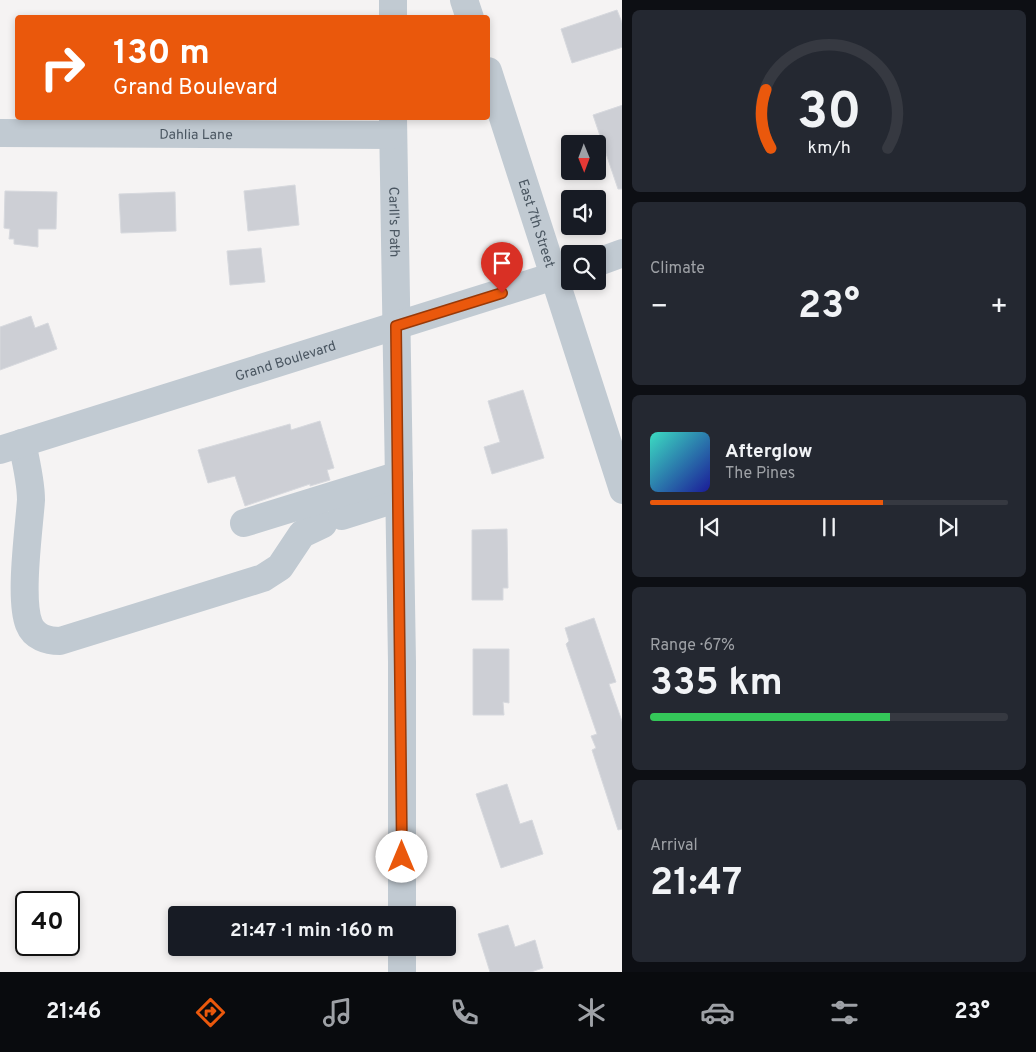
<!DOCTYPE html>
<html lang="en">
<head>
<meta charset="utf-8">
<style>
  body { margin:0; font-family:Overpass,sans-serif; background:#242831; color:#f1f3f6; height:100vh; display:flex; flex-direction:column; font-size:19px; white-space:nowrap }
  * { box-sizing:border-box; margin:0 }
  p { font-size:16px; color:#9ea1a6 }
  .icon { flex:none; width:28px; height:28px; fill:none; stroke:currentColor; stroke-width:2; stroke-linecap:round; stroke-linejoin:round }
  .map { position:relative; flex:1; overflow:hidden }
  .panel { display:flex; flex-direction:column; gap:10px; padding:10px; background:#0d0f14; width:414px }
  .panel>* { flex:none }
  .banner { position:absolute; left:15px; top:15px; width:475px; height:105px; border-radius:5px; box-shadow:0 2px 8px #0003; background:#ea580c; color:#fff; overflow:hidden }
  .needle { width:32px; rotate:179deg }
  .fabs { position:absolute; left:561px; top:135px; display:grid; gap:10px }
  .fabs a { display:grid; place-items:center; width:45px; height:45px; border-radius:5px; background:#171b24; box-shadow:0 2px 8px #0003; font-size:25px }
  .speed { position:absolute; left:15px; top:891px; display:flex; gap:10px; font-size:25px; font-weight:700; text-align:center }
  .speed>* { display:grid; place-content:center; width:65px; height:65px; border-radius:50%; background:#171b24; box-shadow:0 2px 8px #0003; line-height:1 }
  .speed .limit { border:2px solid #111; border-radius:8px; background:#fff; color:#111 }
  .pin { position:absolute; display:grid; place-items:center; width:42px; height:42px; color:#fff; margin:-51px -21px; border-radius:50% 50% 50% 0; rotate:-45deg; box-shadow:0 0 5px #0007 }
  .pin .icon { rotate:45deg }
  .me { position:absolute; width:55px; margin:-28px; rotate:0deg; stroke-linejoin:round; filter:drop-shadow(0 0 4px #0008) }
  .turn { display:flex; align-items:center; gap:18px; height:105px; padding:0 15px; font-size:22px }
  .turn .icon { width:65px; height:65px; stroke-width:2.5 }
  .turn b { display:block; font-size:35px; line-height:42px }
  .big { font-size:38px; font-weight:700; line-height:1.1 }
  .panel .tile { flex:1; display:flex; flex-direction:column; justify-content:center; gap:8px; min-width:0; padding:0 18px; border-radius:8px; background:#242831 }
  .panel .dial { align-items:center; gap:0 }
  .dial svg { height:130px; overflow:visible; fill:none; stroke:#363941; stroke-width:7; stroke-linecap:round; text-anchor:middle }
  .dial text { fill:#f1f3f6; stroke:none }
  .song { display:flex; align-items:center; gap:15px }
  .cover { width:60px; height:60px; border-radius:8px; background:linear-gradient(135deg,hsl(170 70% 55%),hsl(240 70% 35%)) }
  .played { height:5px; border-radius:2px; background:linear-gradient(90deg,#ea580c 65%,#363941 65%) }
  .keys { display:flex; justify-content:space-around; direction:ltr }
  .heat { display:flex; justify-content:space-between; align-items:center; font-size:28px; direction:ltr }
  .charge { height:8px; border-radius:4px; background:linear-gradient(90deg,#34c759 67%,#363941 0) }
  .trip { position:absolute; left:168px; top:906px; width:288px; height:50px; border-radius:5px; background:#171b24; box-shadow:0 2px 8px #0003; font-weight:700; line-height:50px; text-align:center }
  .menu { display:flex; height:80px; justify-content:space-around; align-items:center; background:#090b0e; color:#9ea1a6 }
  .menu .icon { width:35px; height:35px }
  .menu .on { color:#ea580c }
  .menu b { font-size:22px; color:#f1f3f6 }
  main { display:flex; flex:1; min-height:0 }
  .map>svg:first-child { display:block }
  .building { fill:#cdcfd5; stroke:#d7d9de }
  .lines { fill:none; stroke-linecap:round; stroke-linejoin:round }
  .minor { stroke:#c1cad2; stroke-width:28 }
  .route-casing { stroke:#983908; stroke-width:12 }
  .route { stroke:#ea580c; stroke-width:9 }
  .labels { text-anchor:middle; stroke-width:4; stroke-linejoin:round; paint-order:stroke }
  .street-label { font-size:14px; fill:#4a5661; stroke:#fff }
</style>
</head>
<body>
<main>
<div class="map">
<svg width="623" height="972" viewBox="0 0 623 972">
  <rect width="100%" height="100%" fill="#f5f3f3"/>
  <!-- building -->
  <g class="building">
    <path d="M617,10l6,15v22l-51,16 -11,-34z"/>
    <path d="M623,105v84h-5l-25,-74z"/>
    <path d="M295,185l4,40 -51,6 -4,-40z"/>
    <path d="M5,191l52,1 -1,37h-18v18l-24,-3v-5h-5l1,-10 -6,-1z"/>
    <path d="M175,192l1,39 -55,2 -2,-39z"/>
    <path d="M261,248l4,34 -35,3 -3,-34z"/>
    <path d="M31,316l4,12 13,-5 9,26 -57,21v-43z"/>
    <path d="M523,390l21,68 -52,16 -8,-27 16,-5 -12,-41z"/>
    <path d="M320,421l14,47 -7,2 3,10 -20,6v-2l-65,22 -10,-30 -27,7 -10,-33 92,-26 1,6z"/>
    <path d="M507,529l1,59h-5v12h-31v-70z"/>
    <path d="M594,618l22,64 -7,2 14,40v105l-5,1 -26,-80 4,-2 -5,-12 6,-2 -31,-90 3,-3 -4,-13z"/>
    <path d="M473,649h36v54l-6,-1 1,13h-31z"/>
    <path d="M507,784l13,40 12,-4 11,34 -42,14 -25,-74z"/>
    <path d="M508,925l7,22 20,-7 8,28 -12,4h-41l-12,-38z"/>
  </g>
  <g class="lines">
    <!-- minor -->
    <g class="minor">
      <path d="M464,0l6,18"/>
      <path d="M393,18v-18"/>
      <path id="s1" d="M488,71l135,419"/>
      <path id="s2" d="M393,118l9,544v253"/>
      <path id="s3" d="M0,133l393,2"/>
      <path d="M598,262l25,-9"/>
      <path d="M22,443c4,18 9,39 9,57 -2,29 -12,99 -2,124 5,13 18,17 31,17l203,-63 17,-11 22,-33 21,-10"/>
      <path id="s4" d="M0,450l570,-179"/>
      <path d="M342,516l57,-18"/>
      <path d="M244,523l155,-48"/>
      <path d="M402,948v24"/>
    </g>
  </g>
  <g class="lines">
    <defs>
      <path id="route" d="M402,857l-6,-531 106,-33"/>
    </defs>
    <!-- route casing -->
    <use href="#route" class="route-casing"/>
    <!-- route -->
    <use href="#route" class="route"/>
  </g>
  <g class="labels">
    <!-- street labels -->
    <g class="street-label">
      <text dy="5" stroke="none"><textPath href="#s3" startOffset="196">Dahlia Lane</textPath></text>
      <text dy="5" stroke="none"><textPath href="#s2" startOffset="104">Carll's Path</textPath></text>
      <text dy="5" stroke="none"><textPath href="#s1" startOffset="160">East 7th Street</textPath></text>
      <text dy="5" stroke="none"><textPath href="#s4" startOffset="299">Grand Boulevard</textPath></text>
    </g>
  </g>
</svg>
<div class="fabs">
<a><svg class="needle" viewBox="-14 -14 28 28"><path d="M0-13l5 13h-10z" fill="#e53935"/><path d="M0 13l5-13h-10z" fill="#9ea1a6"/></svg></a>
<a><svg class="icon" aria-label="sound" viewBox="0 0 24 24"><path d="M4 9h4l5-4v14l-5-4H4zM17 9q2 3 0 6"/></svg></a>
<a><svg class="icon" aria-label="search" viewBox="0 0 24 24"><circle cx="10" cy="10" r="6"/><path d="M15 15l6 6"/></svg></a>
</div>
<div class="speed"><div class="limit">40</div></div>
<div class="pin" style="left:502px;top:293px;background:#d93025"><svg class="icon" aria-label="arrive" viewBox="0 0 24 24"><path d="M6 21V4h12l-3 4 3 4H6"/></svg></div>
<svg class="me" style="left:402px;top:857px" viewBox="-20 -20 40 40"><circle r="19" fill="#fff"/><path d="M0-13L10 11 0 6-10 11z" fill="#ea580c"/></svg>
<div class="trip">21:47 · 1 min · 160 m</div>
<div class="banner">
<div class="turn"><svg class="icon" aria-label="right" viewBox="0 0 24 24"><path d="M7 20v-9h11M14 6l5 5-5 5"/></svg><div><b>130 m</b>Grand Boulevard</div></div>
</div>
</div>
<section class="panel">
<div class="tile dial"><svg viewBox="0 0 100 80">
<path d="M14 69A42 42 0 1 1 86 69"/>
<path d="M14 69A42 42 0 0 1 11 33" stroke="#ea580c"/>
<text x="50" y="56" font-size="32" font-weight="700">30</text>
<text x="50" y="72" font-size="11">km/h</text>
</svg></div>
<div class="tile"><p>Climate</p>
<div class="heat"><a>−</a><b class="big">23°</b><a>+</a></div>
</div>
<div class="tile">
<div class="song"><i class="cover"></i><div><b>Afterglow</b><p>The Pines</p></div></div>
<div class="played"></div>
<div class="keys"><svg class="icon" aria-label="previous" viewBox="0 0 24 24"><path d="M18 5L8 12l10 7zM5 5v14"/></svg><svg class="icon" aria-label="pause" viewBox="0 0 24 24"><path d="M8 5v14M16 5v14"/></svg><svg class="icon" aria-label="next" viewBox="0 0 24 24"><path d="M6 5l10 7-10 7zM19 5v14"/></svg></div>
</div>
<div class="tile"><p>Range · 67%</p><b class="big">335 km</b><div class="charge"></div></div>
<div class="tile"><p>Arrival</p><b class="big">21:47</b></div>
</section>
</main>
<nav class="menu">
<b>21:46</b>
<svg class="icon on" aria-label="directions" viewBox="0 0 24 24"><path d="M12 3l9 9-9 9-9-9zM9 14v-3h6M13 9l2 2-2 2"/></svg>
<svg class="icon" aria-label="music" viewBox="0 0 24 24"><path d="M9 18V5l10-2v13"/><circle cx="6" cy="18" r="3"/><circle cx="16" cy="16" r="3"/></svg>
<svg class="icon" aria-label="phone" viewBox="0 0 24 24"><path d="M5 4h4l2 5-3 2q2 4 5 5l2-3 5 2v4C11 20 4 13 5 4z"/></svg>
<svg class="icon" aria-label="climate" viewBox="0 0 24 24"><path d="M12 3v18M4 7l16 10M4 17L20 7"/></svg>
<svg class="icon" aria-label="car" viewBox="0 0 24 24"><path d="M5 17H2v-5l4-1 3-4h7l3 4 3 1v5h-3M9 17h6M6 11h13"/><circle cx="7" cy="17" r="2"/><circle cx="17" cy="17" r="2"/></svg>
<svg class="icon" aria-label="filters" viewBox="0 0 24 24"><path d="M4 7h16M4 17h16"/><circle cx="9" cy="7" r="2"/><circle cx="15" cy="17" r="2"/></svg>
<b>23°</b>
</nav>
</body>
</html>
